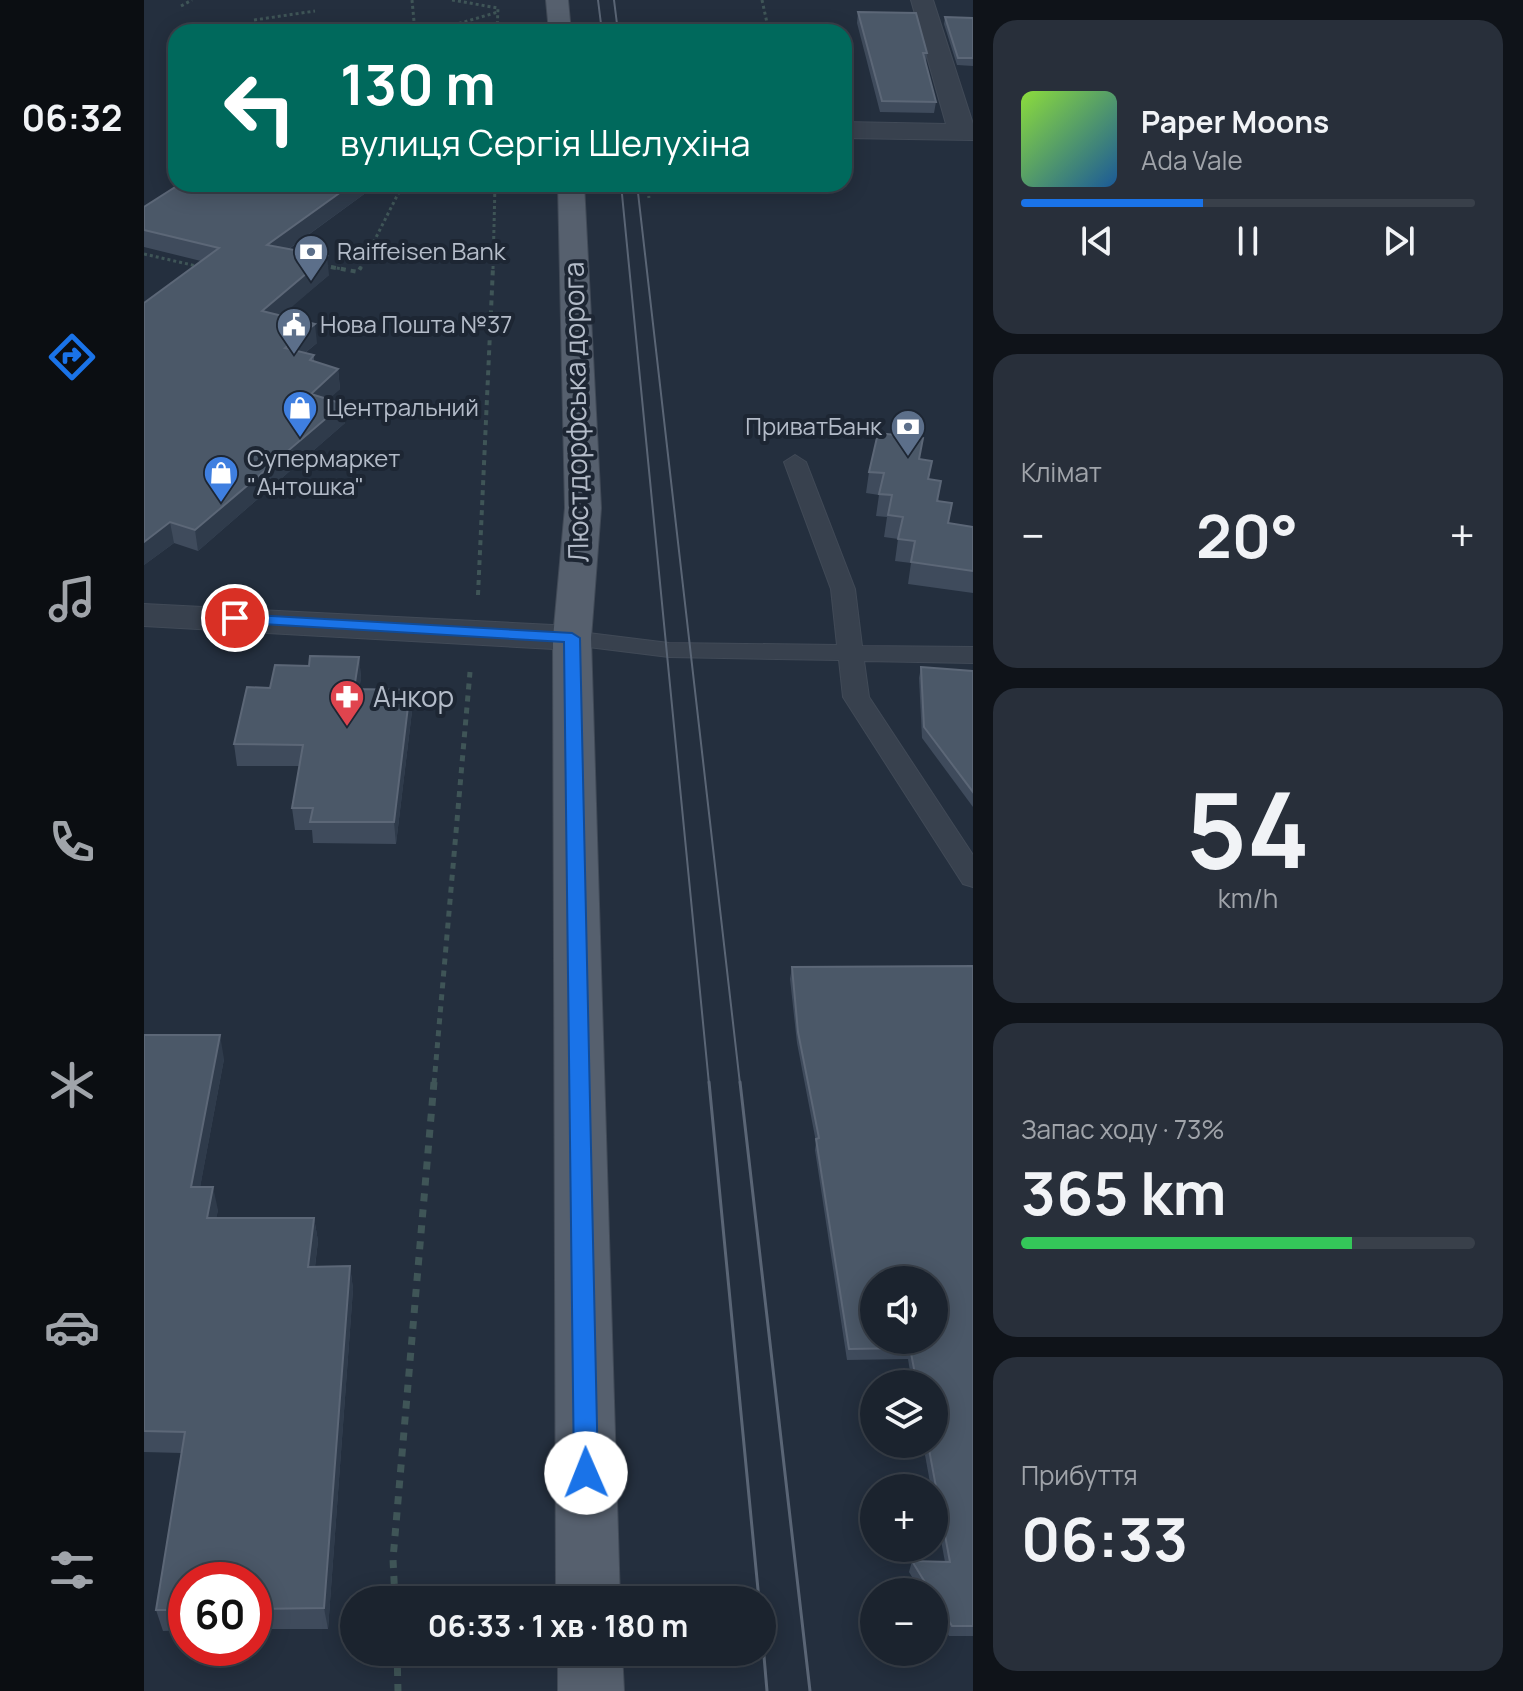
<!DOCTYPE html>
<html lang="uk">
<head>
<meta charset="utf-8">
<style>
  body { margin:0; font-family:Manrope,sans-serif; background:#282f3a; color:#f1f3f6; height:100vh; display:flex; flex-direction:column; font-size:30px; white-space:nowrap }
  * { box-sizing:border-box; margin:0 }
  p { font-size:26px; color:#a0a4aa }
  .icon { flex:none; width:44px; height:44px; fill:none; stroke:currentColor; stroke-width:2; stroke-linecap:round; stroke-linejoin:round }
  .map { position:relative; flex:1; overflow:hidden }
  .panel { display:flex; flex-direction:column; gap:20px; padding:20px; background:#0f1319; width:550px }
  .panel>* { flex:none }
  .hud { position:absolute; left:24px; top:24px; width:684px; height:168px; border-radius:24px; box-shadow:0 4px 20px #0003,0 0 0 2px #39404a; background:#00695c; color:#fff; overflow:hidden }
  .buttons { position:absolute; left:716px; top:1266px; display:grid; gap:16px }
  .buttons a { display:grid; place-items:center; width:88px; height:88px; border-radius:50%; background:#1b232e; box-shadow:0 4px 20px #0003,0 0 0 2px #39404a; font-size:40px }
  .speed { position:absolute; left:24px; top:1562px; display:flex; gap:16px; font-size:40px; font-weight:700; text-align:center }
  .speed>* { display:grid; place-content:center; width:104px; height:104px; border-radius:50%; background:#1b232e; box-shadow:0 4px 20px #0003,0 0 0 2px #39404a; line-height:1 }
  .speed .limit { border:12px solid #d22; background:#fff; color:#111 }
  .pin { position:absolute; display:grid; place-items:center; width:68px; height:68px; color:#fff; margin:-34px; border:4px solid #fff; border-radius:50%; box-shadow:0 2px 8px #0007 }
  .me { position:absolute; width:88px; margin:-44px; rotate:359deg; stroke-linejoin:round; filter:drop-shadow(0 0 6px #0008) }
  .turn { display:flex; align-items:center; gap:28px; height:168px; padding:0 40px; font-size:36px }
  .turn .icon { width:104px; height:104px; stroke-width:2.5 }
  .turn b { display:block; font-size:56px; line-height:68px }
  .big { font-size:60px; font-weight:700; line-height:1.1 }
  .panel .tile { flex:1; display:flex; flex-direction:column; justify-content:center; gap:12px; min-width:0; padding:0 28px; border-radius:24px; background:#282f3a }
  .panel .dial { align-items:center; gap:0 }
  .dial b { font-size:104px; line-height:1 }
  .song { display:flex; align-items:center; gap:24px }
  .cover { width:96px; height:96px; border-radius:12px; background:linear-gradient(135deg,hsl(90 70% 55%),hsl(210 70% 35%)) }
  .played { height:8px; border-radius:4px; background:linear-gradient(90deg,#1a73e8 40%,#39404a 40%) }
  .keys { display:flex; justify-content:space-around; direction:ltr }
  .heat { display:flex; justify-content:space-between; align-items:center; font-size:44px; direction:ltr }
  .charge { height:12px; border-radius:6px; background:linear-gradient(90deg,#34c759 73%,#39404a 0) }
  .trip { position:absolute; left:196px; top:1586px; width:436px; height:80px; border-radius:40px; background:#1b232e; box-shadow:0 4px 20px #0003,0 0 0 2px #39404a; font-weight:700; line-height:80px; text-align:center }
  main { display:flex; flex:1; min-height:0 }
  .menu { display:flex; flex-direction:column; width:144px; justify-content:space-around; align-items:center; background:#0b0e12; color:#a0a4aa }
  .menu .icon { width:56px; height:56px }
  .menu .active { color:#1a73e8 }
  .menu b { font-size:36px; color:#f1f3f6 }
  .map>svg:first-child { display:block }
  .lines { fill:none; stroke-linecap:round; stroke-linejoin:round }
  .service-casing { stroke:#414a57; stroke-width:2 }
  .minor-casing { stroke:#414a57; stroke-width:2 }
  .primary-casing { stroke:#414a57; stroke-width:2 }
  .path-far3 { stroke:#3f5557; stroke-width:3; stroke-dasharray:3 3; stroke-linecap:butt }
  .path-far2 { stroke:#3f5557; stroke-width:4; stroke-dasharray:5 5; stroke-linecap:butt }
  .path-far1 { stroke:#3f5557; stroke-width:5; stroke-dasharray:6 6; stroke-linecap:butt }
  .path { stroke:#3f5557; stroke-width:7; stroke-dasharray:8 8; stroke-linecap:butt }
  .service { fill:#38414e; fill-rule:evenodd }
  .minor { fill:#38414e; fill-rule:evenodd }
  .primary { fill:#56606e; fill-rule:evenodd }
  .tram-far1 { stroke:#5a6575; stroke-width:2 }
  .tram { stroke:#5a6575; stroke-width:3 }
  .wall { fill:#3f4b5c }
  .shaded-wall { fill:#2f3b4b }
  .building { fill:#4b5868; stroke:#5c6777; stroke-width:2; fill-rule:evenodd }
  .route { fill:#1a73e8; stroke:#114b97; stroke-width:2 }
  .labels { text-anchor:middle; stroke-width:8; stroke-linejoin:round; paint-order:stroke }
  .far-poi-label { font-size:24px; fill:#b4bcc9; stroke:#1d2633; text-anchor:start }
  .street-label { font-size:28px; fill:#b4bcc9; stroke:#1d2633 }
  .poi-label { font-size:28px; fill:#b4bcc9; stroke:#1d2633; text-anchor:start }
</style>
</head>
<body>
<main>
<nav class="menu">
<b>06:32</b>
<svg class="icon active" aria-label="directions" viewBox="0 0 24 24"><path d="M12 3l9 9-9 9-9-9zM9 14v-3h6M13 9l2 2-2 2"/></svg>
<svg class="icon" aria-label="music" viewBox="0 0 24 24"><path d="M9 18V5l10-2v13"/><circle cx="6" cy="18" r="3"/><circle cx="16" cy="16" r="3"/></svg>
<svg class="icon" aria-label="phone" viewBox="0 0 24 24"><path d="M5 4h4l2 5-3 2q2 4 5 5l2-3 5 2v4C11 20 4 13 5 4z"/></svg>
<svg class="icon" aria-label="climate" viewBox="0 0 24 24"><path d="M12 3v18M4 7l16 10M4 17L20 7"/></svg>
<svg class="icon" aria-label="car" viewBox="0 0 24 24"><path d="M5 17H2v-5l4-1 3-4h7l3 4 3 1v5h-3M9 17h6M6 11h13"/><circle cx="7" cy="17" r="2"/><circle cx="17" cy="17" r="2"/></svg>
<svg class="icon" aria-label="filters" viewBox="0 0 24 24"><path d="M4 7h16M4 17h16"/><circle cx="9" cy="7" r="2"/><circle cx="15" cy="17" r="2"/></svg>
</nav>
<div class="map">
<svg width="829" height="1691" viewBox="0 0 829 1691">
  <rect width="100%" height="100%" fill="#242f3e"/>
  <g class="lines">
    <defs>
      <path id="service" d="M651,455l11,7 49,127 7,57 111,1v16l-109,-2 5,36 104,158v32l-10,-3 -120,-187 -4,-37 -170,-3 -97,-12 -12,-7 12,-7 97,12 168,2 -6,-56 -47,-127z"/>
      <g id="minor">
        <path d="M767,0h22l40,124v16l-129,-2v-16l102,2z"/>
        <path d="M0,604l428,22 14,4 5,8 -5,8 -14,4 -428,-24z"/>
      </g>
      <g id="primary">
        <path d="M402,0h22l3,32h-22z"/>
        <path d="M414,184h26l17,324 -10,130 29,962h-64l-3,-962 12,-130z"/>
        <path d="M414,1652h64l2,39h-66z"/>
      </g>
    </defs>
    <!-- service casing -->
    <use href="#service" class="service-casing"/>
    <!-- minor casing -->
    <use href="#minor" class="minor-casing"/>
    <!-- primary casing -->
    <use href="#primary" class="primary-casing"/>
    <!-- path-far3 -->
    <g class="path-far3">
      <path d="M268,0l3,32"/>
      <path d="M308,0l46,8 -1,24"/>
      <path d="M618,0l7,32"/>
      <path d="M37,6l11,-6"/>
      <path d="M110,20l61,-9"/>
      <path d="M286,32l68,-20"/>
      <path d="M503,184l2,14"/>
      <path d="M0,254l57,13"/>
      <path d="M181,266l17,3"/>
      <path d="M216,269l40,-79"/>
      <path d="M349,269l2,-85"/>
    </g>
    <!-- path-far2 -->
    <g class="path-far2">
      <path d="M187,267l27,5 3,-5"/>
      <path d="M334,595l15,-328"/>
    </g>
    <!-- path-far1 -->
    <path class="path-far1" d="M290,1084l36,-412"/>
    <!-- path -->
    <g class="path">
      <path d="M251,1600l-2,-41 41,-477"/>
      <path d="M253,1652l1,39"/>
    </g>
    <!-- service -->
    <use href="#service" class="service"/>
    <!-- minor -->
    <use href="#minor" class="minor"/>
    <!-- primary -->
    <use href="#primary" class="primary"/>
    <!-- tram-far1 -->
    <g class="tram-far1">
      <path d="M454,0l4,32"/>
      <path d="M470,0l4,32"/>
      <path d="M477,184l88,900"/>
      <path d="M493,184l103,900"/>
    </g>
    <!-- tram -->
    <g class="tram">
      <path d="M565,1082l50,518"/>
      <path d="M596,1082l70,609"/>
      <path d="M618,1633l5,58"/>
    </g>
  </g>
  <!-- wall -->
  <g class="wall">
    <path d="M714,12l69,41 -1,11 10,38 -2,11 -54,-1 -23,-89z"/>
    <path d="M801,17l28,1v48l-16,-1 -13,-41z"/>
    <path d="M36,184h198l-89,65 40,26 -48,40 36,28 -12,10 9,2v7l24,7 2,20 -12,10 15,5 2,19 -147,128 -24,-8 -30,22 57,-304 -57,-14v-40z"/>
    <path d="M776,459l29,64 24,4v66l-65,-9 3,-21 -16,-2 3,-22 -14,-2 3,-20 -11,-1 3,-21 -13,-2 3,-21z"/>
    <path d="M215,657l2,21 -2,11 51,1 2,21 -16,133 -83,-1 -1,-13h-17l-3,-22 8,-42h-63l-3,-22 36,-56 39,-22z"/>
    <path d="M777,667l52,4v136l-51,-69 -3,-60z"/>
    <path d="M829,966v670h-24l-15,-24v-20h-13l-12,-20 3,-11 33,1 -11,-59v-15h-3l-8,-44h11v-60h-22l-4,-25 -61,1 -32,-210 1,-8 -19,-99 -7,-64 2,-12z"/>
    <path d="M0,1035l80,24 -24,128 18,23 -2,8h98l4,23 -3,26 35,-1 3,23 -25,340h-74v-49h-68v50l-23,1 -7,-21 25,-157 -37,-1z"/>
  </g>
  <!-- shaded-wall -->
  <g class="shaded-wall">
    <path d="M208,184h26l-109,79 -2,-18z"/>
    <path d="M183,256l2,19 -64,55 -3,-19z"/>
    <path d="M171,324l2,19 -30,24 -2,-19z"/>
    <path d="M194,369l2,20 -27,25 -2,-20z"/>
    <path d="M199,404l2,19 -147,128 -3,-21z"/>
    <path d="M26,522l4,21 -30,22v-23z"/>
    <path d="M215,657l2,21 -5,32 -2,-21z"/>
    <path d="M266,690l2,21 -16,133 -2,-22z"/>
    <path d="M76,1035l4,24 -28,150 -5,-22z"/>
    <path d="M69,1187l5,23 -6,31 -5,-23z"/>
    <path d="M170,1218l4,23 -6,48 -4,-22z"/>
    <path d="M206,1266l3,23 -25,340 -4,-21z"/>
  </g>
  <!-- building -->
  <g class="building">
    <path d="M714,12l58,1 11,40h-4l13,49 -54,-1z"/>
    <path d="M801,17l28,1v40h-15z"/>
    <path d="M36,184h172l-85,61 60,11 -65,55 53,13 -30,24 29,7 -4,5 28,9 -27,25 32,10 -148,126 -25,-8 -26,20v-239l75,-55 -75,-18v-23z"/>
    <path d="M734,433l45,5 -4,21 13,2 -4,18 13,2 -4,20 15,2 -4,20 25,4v44l-62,-9 4,-21 -17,-2 5,-22 -15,-2 4,-20 -13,-1 5,-21 -15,-1z"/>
    <path d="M166,656l49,1 -5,32 56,1 -16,132h-84l3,-14h-21l11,-63 -69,-1 13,-57 23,1 5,-23 34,1z"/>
    <path d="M777,667l52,4v121l-49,-65z"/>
    <path d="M829,966v660h-21l-18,-29v-5h-3l-19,-31 38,1 -22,-118h6v-60h-17l-7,-36 -61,1 -33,-210 3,-1 -21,-106 -6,-65zM730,1280h60v60h-60z"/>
    <path d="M0,1035h76l-29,152h22l-6,31h107l-6,49 42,-1 -26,342 -70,1v-29h-68v30h-30l29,-178 -41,-1z"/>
  </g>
  <!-- route -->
  <path class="route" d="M91,614l337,19 8,5 18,835 -3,8 -9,4 -9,-4 -3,-8 -10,-831 -335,-20 -2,-4z"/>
  <!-- icons -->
  <defs>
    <symbol id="bank-pin" viewBox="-11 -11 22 30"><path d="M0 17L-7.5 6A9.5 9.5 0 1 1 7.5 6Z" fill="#5c6f8a" stroke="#1d2633"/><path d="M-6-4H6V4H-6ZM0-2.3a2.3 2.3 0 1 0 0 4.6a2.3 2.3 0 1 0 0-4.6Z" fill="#fff"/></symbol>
    <symbol id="civic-pin" viewBox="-11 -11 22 30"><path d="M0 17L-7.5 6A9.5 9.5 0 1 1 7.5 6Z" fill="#5c6f8a" stroke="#1d2633"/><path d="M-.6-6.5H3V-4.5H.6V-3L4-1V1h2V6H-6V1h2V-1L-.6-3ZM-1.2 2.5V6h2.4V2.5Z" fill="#fff"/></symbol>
    <symbol id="shop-pin" viewBox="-11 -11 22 30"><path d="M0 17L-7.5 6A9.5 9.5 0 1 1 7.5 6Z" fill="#3f7fe0" stroke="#1d2633"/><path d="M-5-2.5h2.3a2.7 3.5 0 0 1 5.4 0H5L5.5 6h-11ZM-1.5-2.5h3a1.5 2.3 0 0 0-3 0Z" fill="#fff"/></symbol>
    <symbol id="pharmacy-pin" viewBox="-11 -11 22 30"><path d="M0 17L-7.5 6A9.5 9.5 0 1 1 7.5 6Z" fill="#e0444e" stroke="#1d2633"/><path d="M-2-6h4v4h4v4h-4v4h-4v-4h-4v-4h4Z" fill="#fff"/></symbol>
  </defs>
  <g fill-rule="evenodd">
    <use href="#bank-pin" x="147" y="232" width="40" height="54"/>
    <use href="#civic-pin" x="130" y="305" width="40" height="54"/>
    <use href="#shop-pin" x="136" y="388" width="40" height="54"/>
    <use href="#bank-pin" x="744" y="407" width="40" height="54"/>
    <use href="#shop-pin" x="57" y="453" width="40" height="54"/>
    <use href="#pharmacy-pin" x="183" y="677" width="40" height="54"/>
  </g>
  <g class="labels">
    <!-- far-poi labels -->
    <g class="far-poi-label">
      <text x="193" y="260">Raiffeisen Bank</text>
      <text x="176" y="333">Нова Пошта №37</text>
      <text x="182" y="416">Центральний</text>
      <text x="738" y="435" text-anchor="end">ПриватБанк</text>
      <text x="103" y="467">Супермаркет<tspan x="103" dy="28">"Антошка"</tspan></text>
    </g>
    <!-- street labels -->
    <g class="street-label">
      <text transform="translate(432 412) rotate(-91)" y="10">Люстдорфська дорога</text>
    </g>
    <!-- poi labels -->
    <g class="poi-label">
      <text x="229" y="707">Анкор</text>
    </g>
  </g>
</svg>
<div class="buttons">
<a><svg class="icon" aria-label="sound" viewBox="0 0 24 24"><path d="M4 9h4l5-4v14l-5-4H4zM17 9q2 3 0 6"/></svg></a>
<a><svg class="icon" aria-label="layers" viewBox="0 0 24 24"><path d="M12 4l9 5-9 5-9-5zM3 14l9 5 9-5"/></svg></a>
<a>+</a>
<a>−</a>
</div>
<div class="speed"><div class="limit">60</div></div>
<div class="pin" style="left:91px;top:618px;background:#d93025"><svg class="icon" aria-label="arrive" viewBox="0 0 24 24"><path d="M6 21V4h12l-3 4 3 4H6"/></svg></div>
<svg class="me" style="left:442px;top:1473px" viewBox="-20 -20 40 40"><circle r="19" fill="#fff"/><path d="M0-13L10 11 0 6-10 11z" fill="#1a73e8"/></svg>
<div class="trip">06:33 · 1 хв · 180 m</div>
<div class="hud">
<div class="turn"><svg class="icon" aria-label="left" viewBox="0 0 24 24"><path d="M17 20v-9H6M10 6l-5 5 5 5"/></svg><div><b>130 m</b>вулиця Сергія Шелухіна</div></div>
</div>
</div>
<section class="panel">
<div class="tile">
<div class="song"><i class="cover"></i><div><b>Paper Moons</b><p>Ada Vale</p></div></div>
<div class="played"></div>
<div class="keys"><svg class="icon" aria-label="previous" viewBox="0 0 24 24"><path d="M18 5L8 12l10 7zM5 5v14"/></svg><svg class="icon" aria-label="pause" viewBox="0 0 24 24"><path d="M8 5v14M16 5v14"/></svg><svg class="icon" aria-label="next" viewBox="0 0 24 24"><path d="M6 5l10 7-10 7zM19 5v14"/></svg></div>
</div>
<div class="tile"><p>Клімат</p>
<div class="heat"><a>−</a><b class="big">20°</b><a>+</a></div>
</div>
<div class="tile dial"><b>54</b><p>km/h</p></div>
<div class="tile"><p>Запас ходу · 73%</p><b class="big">365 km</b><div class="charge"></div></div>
<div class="tile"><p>Прибуття</p><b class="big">06:33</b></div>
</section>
</main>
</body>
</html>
